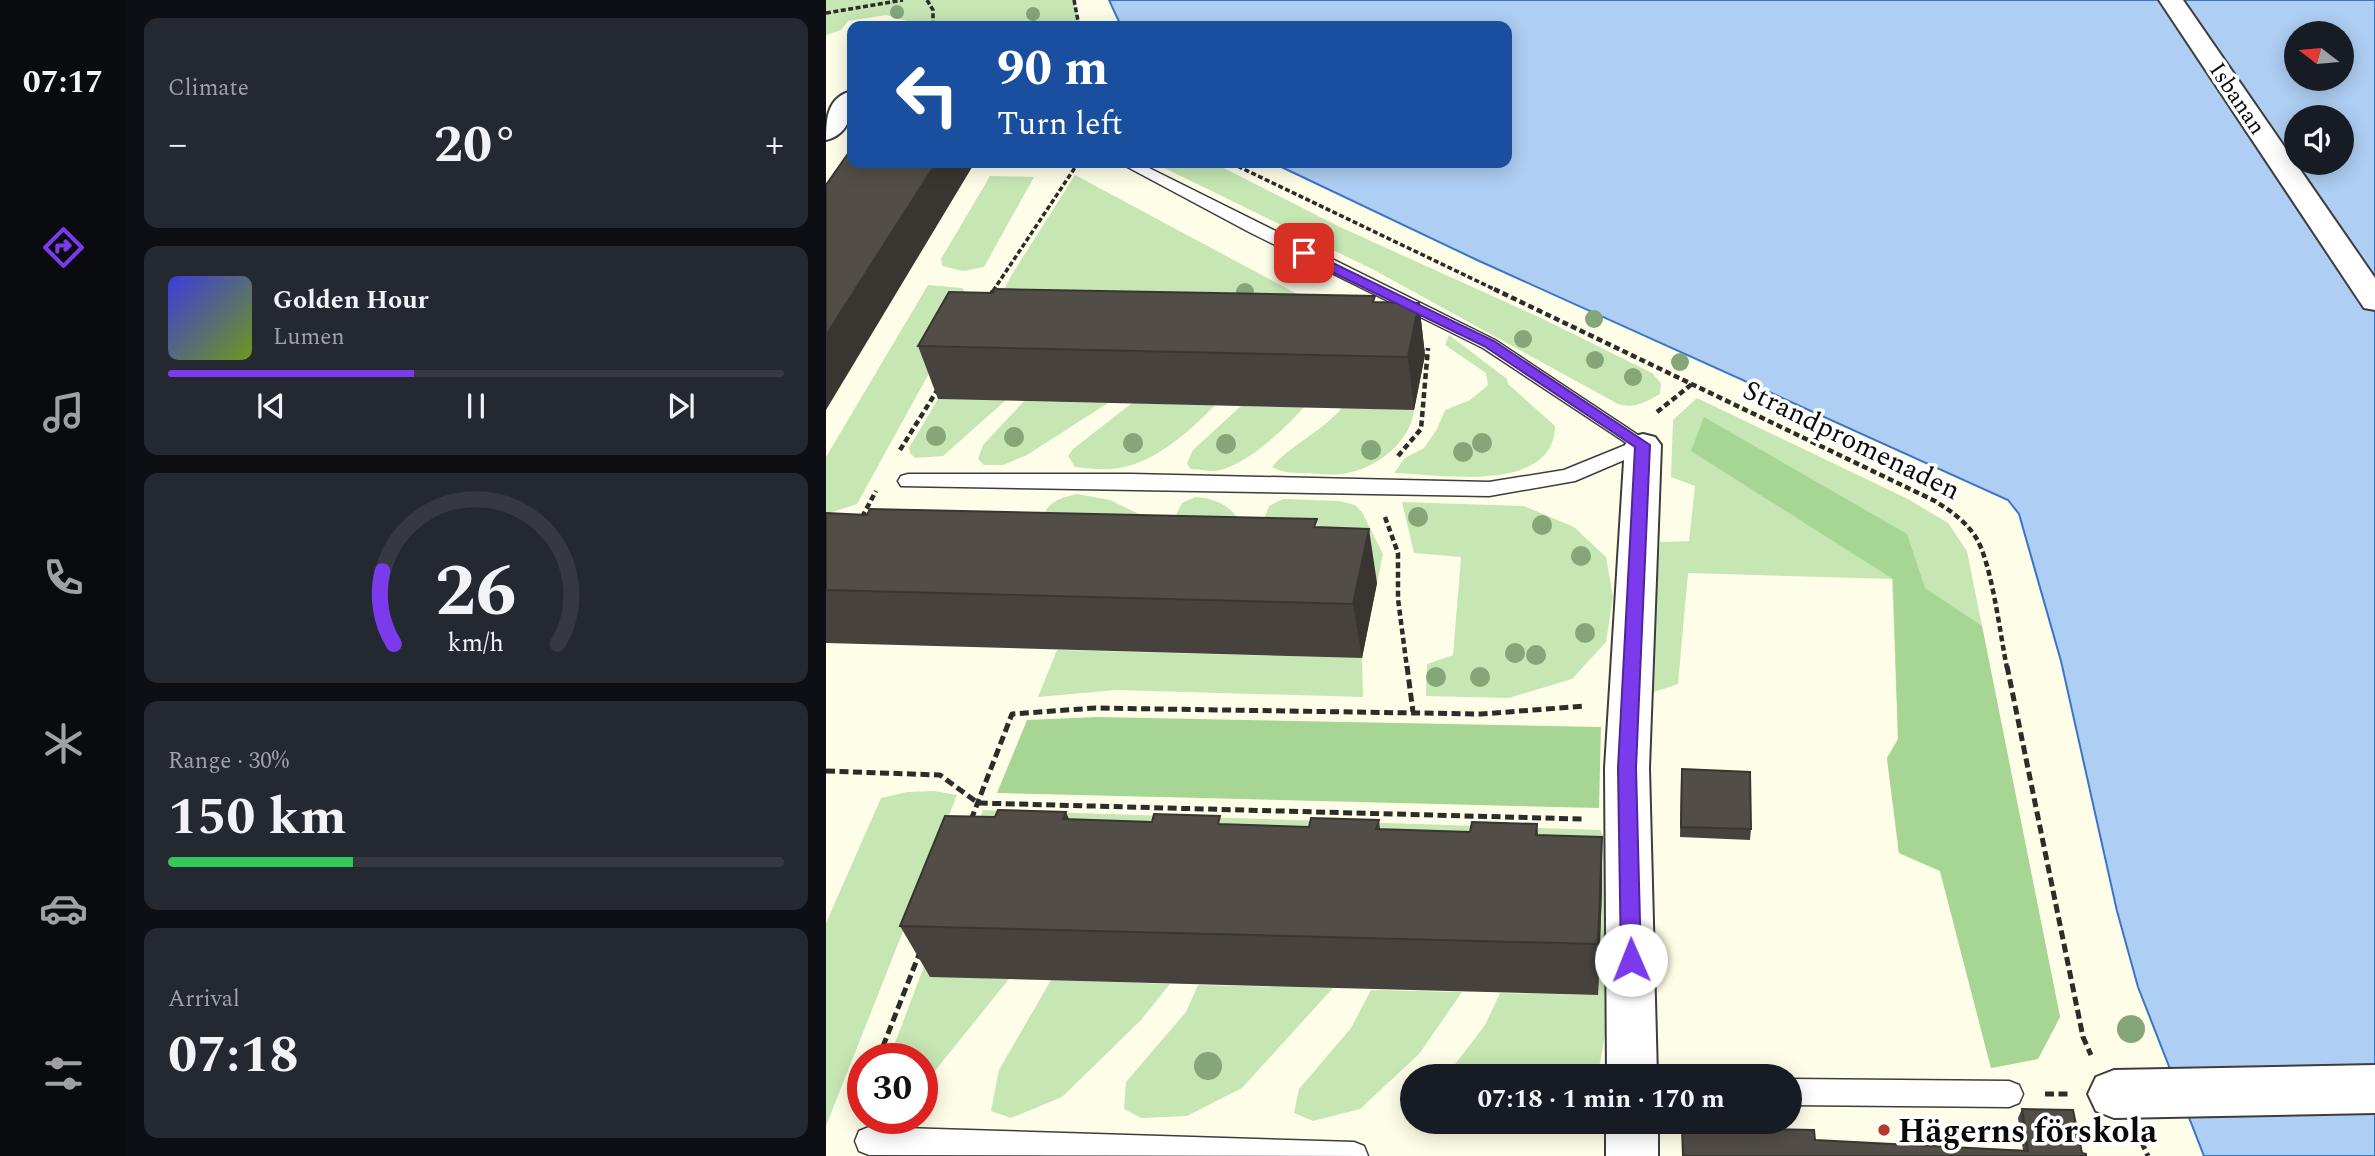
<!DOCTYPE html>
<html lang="en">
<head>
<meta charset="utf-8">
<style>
  body { margin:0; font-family:Spectral,serif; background:#242831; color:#f1f3f6; height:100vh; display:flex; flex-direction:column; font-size:26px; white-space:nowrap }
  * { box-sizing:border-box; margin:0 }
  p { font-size:23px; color:#9ea1a6 }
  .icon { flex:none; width:38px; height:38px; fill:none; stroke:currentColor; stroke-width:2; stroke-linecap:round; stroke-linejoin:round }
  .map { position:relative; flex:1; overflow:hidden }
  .panel { display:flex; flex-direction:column; gap:18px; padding:18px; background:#0d0f14; width:700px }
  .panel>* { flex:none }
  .banner { position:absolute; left:21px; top:21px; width:665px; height:147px; border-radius:14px; box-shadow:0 4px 18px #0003; background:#1a4fa0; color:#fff; overflow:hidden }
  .needle { width:46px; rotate:286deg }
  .controls { position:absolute; left:1458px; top:21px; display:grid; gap:14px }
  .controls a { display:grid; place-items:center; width:70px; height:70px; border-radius:50%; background:#171b24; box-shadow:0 4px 18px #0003; font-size:35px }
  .speed { position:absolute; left:21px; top:1043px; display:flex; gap:14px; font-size:35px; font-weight:700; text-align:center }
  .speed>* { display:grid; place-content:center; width:91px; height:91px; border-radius:50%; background:#171b24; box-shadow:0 4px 18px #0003; line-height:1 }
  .speed .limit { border:10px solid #d22; background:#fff; color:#111 }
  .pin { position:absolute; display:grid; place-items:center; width:60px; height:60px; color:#fff; margin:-30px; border-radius:14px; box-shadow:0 4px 10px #0006 }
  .me { position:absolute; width:77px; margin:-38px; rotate:359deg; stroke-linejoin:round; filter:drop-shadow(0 0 5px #0008) }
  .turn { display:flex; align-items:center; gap:24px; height:147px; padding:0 35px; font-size:32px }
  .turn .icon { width:91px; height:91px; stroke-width:2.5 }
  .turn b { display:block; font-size:49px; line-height:60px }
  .big { font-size:52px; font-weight:700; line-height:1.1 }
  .panel .card { flex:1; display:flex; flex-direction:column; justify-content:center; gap:10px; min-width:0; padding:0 24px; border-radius:14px; background:#242831 }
  .panel .dial { align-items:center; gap:0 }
  .dial svg { height:182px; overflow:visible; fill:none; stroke:#363941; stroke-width:7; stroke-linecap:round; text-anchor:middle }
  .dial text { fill:#f1f3f6; stroke:none }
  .song { display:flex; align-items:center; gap:21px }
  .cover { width:84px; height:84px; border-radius:10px; background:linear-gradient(135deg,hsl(240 70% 55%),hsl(80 70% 35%)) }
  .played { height:7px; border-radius:4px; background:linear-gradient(90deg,#7c3aed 40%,#363941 40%) }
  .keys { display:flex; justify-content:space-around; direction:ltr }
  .heat { display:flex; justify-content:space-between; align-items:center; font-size:38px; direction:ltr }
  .charge { height:10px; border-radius:5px; background:linear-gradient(90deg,#34c759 30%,#363941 0) }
  .trip { position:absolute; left:574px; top:1064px; width:402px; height:70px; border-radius:35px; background:#171b24; box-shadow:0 4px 18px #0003; font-weight:700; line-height:70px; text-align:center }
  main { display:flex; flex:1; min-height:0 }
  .dock { display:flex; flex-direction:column; width:126px; justify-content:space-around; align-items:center; background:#090b0e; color:#9ea1a6 }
  .dock .icon { width:49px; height:49px }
  .dock .selected { color:#7c3aed }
  .dock b { font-size:32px; color:#f1f3f6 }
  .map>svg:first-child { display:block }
  .green { fill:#c6e6b4 }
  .forest { fill:#a7d694 }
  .water { fill:#afcef3; stroke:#3976c7; stroke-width:2; fill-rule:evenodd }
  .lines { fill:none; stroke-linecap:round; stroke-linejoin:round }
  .lane-casing { stroke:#3d3d3d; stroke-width:3 }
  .street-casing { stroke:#3d3d3d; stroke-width:4 }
  .path-far2 { stroke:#2c2c2c; stroke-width:3.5; stroke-dasharray:5 2.5; stroke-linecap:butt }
  .path-far1 { stroke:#2c2c2c; stroke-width:4.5; stroke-dasharray:6 3.5; stroke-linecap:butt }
  .path { stroke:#2c2c2c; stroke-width:5; stroke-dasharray:9 4.5; stroke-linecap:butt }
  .lane { fill:#fff; fill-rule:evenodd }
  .street { fill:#fff; fill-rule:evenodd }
  .tree { fill:#84a679 }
  .wall { fill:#47423d }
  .shaded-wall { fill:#393632 }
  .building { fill:#524d47; stroke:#393632; stroke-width:2 }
  .route { fill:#7c3aed; stroke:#51269a; stroke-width:2 }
  .poi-dot { fill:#b33a29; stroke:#fff; stroke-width:2.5 }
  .labels { text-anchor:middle; stroke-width:7; stroke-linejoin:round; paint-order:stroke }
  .far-street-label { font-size:23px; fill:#0a0a0a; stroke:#fff }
  .street-label { font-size:28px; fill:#0a0a0a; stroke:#fff }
  .near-poi-label { font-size:33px; font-weight:bold; fill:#0a0a0a; stroke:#fff; text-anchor:start }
</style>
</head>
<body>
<main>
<nav class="dock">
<b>07:17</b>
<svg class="icon selected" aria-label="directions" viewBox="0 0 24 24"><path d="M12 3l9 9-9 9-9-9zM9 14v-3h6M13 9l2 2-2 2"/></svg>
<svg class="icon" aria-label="music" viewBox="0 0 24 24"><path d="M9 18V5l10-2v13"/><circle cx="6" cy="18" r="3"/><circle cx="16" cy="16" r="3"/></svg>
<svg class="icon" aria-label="phone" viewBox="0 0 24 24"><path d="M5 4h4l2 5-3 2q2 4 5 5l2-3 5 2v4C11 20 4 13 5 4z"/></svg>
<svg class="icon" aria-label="climate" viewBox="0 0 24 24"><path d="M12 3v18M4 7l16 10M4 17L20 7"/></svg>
<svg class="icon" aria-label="car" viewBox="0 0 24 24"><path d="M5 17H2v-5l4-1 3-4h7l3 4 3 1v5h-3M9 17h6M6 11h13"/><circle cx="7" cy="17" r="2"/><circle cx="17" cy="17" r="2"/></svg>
<svg class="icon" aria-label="filters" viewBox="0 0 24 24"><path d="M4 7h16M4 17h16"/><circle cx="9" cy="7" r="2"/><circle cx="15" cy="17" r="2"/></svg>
</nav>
<section class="panel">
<div class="card"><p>Climate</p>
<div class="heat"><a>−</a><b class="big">20°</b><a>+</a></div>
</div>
<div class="card">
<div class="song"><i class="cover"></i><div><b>Golden Hour</b><p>Lumen</p></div></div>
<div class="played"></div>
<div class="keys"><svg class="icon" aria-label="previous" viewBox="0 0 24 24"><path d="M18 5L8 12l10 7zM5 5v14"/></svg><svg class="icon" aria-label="pause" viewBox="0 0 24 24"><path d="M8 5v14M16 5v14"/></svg><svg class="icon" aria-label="next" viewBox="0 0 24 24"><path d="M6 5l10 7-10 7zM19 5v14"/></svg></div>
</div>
<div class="card dial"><svg viewBox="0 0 100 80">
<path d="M14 69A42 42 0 1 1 86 69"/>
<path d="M14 69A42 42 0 0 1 9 37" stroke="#7c3aed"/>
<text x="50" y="56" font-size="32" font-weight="700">26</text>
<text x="50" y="72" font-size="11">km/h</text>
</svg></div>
<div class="card"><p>Range · 30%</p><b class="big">150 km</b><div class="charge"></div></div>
<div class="card"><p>Arrival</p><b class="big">07:18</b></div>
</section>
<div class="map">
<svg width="1549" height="1156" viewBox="0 0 1549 1156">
  <rect width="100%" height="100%" fill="#fefee8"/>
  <!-- green -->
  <g class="green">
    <path d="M0,0h247l8,26h-138l-22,-1 -35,-10 -38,6 -7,9 -15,5z"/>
    <path d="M328,163h60l126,64 203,92 109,54 9,10 -1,11c-15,8 -25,15 -42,10l-244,-134z"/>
    <path d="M249,175l295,158 -386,-5 27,-52z"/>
    <path d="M164,176l44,1 -50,90 -21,4 -21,-5 -1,-7z"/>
    <path d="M102,285l34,3 8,11 -113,205 -31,10v-57z"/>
    <path d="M623,335l58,44 1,5 47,42c-1,69 -117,48 -161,47l11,-15 19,-10 13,-19 8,-19 25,-10 18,-15 -2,-12 -41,-28z"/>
    <path d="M871,398l211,101 40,24 19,28 93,466 -22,42 -47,9 -51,-197 -41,-18 -12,-95 11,-19 -6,-160 -204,-6 -10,111 -30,10 12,-152 29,-1 6,-55 -24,-9 2,-57z"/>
    <path d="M112,399l68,1 -63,56 -28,2 -5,-5 -1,-5z"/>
    <path d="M198,401l84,2 -81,52 -24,10h-19l-6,-6 5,-14z"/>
    <path d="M306,403l83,2c-25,26 -59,57 -96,63 -14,3 -30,0 -44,-1l-7,-11 5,-7z"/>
    <path d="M415,406l63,1c-18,21 -62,63 -91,64 -7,0 -15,-2 -23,-2l-3,-6 6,-13z"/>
    <path d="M516,408l72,2c-3,31 -37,58 -67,63 -12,3 -26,1 -38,0 -13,0 -24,1 -37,-6 20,-23 49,-35 70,-59z"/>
    <path d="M251,494l33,6 31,15 -99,6c4,-19 17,-23 35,-27z"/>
    <path d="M369,497c43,2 51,34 67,68l-70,-33 -16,-17 6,-12z"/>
    <path d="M457,499l56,2 16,4 7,7 21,42 -6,29 -94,-39 -18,-28 4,-10z"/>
    <path d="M576,502l122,4 50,21 32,30 7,40 -7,45 -34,37 -63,19 -83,-2 1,-32 26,-9 8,-98 -47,-4z"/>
    <path d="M231,650l305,8 1,39 -247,-7 -78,7z"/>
    <path d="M108,791l23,4 -131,331v-203l55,-125 26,-6z"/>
    <path d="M157,810l617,20 13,22 -2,150 -11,61 -12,13h-142l39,-51 15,-32 98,2 3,-106 -671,87 79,3 -87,108v-28h-33z"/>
    <path d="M225,980l119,4 -29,36 -79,77 -51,21 -20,-7 8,-41z"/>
    <path d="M372,985l135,3 -91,100 -55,28 -46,2 -17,-9 2,-27 60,-70z"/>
    <path d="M545,990l91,2 -43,62 -59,55 -47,12 -19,-8 5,-24 52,-61z"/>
  </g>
  <!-- forest -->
  <g class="forest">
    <path d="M878,417l203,117 18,54 57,38 78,391 -22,42 -47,9 -51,-197 -41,-18 -12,-95 11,-19 -5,-160 -202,-128z"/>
    <path d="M271,717l504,10 -2,81 -602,-15 30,-73z"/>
  </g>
  <!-- water -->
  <path class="water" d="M283,0h1266v1156h-171l-66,-169 -21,-76 -56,-250 -42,-147 -11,-14 -531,-240 -204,-97h234v-137h-386zM1470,33h46v46h-46zM1470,117h46v46h-46z"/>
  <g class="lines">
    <defs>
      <g id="lane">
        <path d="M294,163h19l356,177 158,105 -3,4 -75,32 -86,15 -588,-10 -3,-5 3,-5 7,-2h223l358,8 75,-12 64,-26 -145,-96 -234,-116z"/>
        <path d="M964,1079l219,2 10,4 4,9 -4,9 -10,4 -219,-2z"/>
        <path d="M43,1127l485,15 10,4 4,10 -499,-1 -10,-4 -4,-10 4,-10z"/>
      </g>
      <g id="street">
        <path d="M1333,0h24l192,278v32l-11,-2z"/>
        <path d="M26,91c1,21 -2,43 -26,49 0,-21 1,-43 26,-49z"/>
        <path d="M817,434l12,3 6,8 -12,323 8,308h-50l-2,-308 20,-323 6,-8z"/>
        <path d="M1549,1065v48l-261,5 -18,-7 -8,-17 8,-17 18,-7z"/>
        <rect x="780" y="1122" width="52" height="34"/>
      </g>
    </defs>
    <!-- lane casing -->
    <use href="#lane" class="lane-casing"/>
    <!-- street casing -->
    <use href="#street" class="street-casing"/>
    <!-- path-far2 -->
    <g class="path-far2">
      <path d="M101,0l6,10v16"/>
      <path d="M248,0l5,26"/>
      <path d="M0,13l77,-13"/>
      <path d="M405,163l267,128"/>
      <path d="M167,291l85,-128"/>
    </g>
    <!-- path-far1 -->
    <g class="path-far1">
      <path d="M668,289l441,212c16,10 30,20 40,35 17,26 25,99 32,132"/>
      <path d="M164,296l4,-7"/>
      <path d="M831,412l35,-28"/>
      <path d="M74,450l38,-61"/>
      <path d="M572,456l23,-27 7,-81"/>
      <path d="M36,517l14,-26"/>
      <path d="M559,517l13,36v46l9,69"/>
    </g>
    <!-- path -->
    <g class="path">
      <path d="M581,666l6,46"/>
      <path d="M1181,666l76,371 8,18"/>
      <path d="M0,771l114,4 38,28 604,16"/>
      <path d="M145,820l41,-106 83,-6 386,6 105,-8"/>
      <path d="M52,1059l42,-107"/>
      <path d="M1219,1094h23"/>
      <path d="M1315,1141l7,15"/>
    </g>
    <!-- lane -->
    <use href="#lane" class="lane"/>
    <!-- street -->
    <use href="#street" class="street"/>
  </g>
  <!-- trees -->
  <g class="tree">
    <circle cx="71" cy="12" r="7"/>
    <circle cx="207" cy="14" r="7"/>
    <circle cx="419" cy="292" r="9"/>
    <circle cx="768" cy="319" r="9"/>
    <circle cx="697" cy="339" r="9"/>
    <circle cx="769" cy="360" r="9"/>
    <circle cx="854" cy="362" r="9"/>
    <circle cx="807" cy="377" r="9"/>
    <circle cx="110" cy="436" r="10"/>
    <circle cx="188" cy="437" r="10"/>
    <circle cx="307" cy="443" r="10"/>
    <circle cx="656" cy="443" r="10"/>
    <circle cx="400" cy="444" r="10"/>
    <circle cx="545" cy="450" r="10"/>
    <circle cx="637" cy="452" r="10"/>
    <circle cx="592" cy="517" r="10"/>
    <circle cx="716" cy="525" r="10"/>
    <circle cx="755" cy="556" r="10"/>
    <circle cx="759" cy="633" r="10"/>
    <circle cx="689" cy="653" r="10"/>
    <circle cx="710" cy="655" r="10"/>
    <circle cx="610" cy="677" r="10"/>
    <circle cx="654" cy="677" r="10"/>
    <circle cx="1305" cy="1029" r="14"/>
    <circle cx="382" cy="1066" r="14"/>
  </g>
  <!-- wall -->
  <g class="wall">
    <path d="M550,302l43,1 6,52 -11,55 -476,-11 -20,-53z"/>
    <path d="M0,513l551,70 -15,75 -536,-15z"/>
    <path d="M855,779l70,50 -1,11 -70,-3z"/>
    <path d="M244,819l239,8 70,-7 1,9 90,3 67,-8 1,11 64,2v52l-4,106 -668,-18 -30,-51z"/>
    <path d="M1196,1109l64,47h-404v-29l133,13 208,10 -5,-32z"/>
  </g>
  <!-- shaded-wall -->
  <g class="shaded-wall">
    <path d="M110,163h38v1l-148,246v-75z"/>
    <path d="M593,303l6,52 -11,55 -6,-53z"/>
    <path d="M543,529l8,54 -15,75 -9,-54z"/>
    <path d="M240,812l22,52 -25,-45z"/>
    <path d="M776,837v52l-4,106v-51z"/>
  </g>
  <!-- building -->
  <g class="building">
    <path d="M26,148v15h84l-110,172v-150z"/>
    <path d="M168,289l381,7 -2,6 46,1 -11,54 -490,-11 31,-54 44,1z"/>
    <path d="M44,509l447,10 -3,8 55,2 -16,75 -527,-14v-77l41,2z"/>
    <path d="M856,769l68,3 1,57 -70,-2z"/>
    <path d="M172,810l68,2 -3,7 89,3 2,-8 66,2 -2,8 91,3 2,-9 68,2 -3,9 94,3 2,-10 65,2 -1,11 66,2 -4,107 -698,-18 45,-110 50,1z"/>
    <path d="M1196,1109l51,1 9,43 4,1v2h-403l-1,-29 132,3 1,10 213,11z"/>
  </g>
  <!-- route -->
  <path class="route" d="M478,249l190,92 156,104 -14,323 5,192 -3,6 -7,2 -7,-2 -3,-6 -3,-192 17,-321 -151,-101 -185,-90v-6z"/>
  <!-- markers -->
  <circle class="poi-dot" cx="1058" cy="1130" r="7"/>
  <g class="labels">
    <!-- far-street labels -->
    <g class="far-street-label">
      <text transform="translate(1412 98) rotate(56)" y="8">Isbanan</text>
    </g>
    <!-- street labels -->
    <g class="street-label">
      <text transform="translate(1026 439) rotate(26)" y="10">Strandpromenaden</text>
    </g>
    <!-- near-poi labels -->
    <g class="near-poi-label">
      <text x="1072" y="1142">Hägerns förskola</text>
    </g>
  </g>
</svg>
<div class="controls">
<a><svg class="needle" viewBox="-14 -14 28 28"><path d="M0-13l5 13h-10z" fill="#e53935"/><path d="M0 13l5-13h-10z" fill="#9ea1a6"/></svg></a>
<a><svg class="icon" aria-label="sound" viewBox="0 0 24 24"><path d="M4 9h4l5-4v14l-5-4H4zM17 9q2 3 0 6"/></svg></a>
</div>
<div class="speed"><div class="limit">30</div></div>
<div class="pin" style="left:478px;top:253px;background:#d93025"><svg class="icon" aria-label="arrive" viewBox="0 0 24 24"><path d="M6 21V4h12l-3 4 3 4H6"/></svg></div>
<svg class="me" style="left:805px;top:960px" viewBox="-20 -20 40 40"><circle r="19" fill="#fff"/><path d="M0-13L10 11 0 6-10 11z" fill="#7c3aed"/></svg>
<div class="trip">07:18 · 1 min · 170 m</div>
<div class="banner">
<div class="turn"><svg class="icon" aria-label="left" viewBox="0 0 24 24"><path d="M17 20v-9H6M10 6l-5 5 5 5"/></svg><div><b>90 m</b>Turn left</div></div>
</div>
</div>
</main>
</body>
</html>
